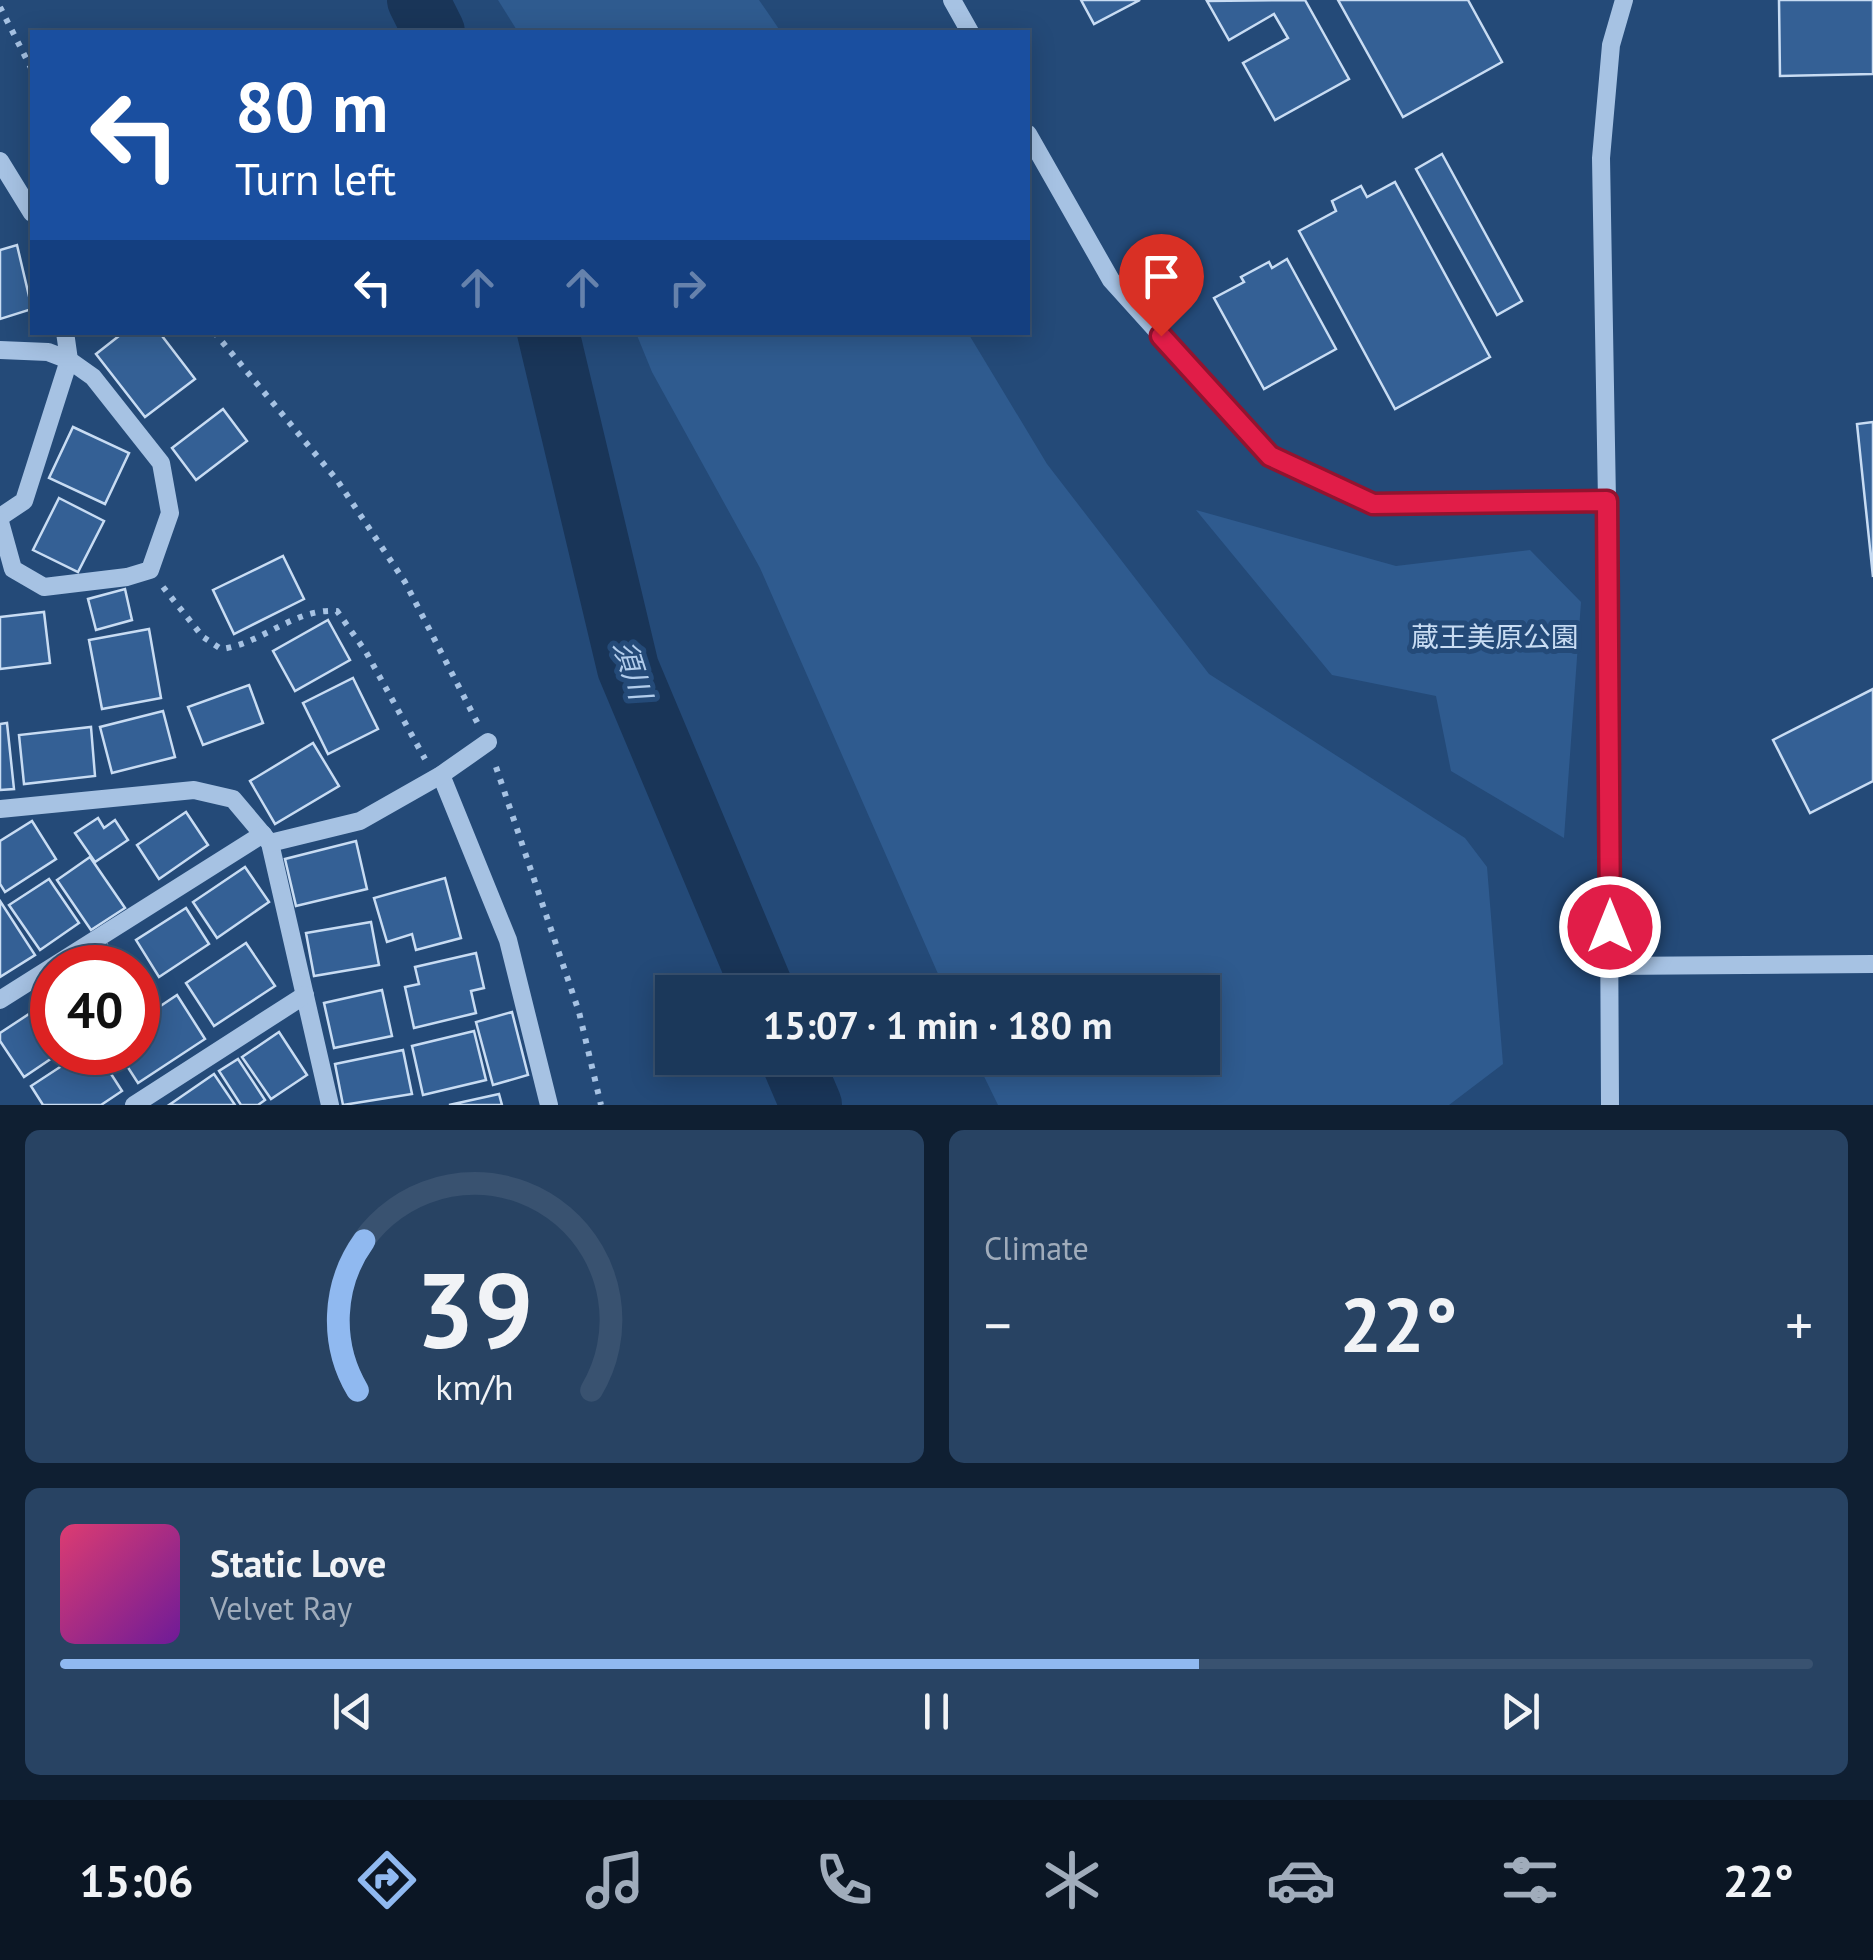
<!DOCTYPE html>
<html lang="en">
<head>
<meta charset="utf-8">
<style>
  body { margin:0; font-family:"PT Sans","Noto Sans JP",sans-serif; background:#284363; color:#f1f3f6; height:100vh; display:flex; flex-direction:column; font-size:38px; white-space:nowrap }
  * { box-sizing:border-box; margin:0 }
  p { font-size:32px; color:#a0acbb }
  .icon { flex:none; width:55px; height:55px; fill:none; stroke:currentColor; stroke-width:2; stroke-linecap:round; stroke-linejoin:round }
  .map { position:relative; height:1105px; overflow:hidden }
  .details { display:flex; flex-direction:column; gap:25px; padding:25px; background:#0f1f32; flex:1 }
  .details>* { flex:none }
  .banner { position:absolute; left:30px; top:30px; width:1000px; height:305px; border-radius:0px; box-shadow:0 5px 25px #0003,0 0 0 2px #395270; background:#1a4fa0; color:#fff; overflow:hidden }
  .speed { position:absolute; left:30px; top:945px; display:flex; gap:20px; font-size:50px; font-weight:700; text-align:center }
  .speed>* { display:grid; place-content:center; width:130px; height:130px; border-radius:50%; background:#1b385a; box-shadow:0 5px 25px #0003,0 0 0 2px #395270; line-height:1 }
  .speed .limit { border:15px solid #d22; background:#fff; color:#111 }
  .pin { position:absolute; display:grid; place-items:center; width:85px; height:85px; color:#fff; margin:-102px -42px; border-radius:50% 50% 50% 0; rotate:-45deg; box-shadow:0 0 10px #0007 }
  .pin .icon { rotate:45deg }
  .me { position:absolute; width:110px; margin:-55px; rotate:0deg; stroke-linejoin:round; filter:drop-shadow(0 0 8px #0008) }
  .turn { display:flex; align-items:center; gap:35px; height:210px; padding:0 40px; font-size:45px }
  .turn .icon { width:130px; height:130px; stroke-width:2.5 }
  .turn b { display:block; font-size:70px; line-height:85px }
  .lanes { display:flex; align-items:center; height:95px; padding:0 40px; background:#0003; justify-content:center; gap:50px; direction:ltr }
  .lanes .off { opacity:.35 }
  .big { font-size:75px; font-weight:600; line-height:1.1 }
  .details .widget { flex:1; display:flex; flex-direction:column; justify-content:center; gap:15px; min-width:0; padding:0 35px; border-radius:15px; background:#284363 }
  .details .dial { align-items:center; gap:0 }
  .dial svg { height:260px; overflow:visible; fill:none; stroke:#395270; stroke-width:7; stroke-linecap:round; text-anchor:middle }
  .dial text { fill:#f1f3f6; stroke:none }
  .song { display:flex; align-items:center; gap:30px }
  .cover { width:120px; height:120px; border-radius:15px; background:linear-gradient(135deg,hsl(340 70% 55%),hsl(280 70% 35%)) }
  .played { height:10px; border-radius:5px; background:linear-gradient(90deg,#90b9f0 65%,#395270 65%) }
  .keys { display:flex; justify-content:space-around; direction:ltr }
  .heat { display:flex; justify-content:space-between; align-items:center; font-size:55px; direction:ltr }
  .details .tiles { flex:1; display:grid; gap:25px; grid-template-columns:1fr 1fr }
  .widget:last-child { grid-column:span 2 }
  .trip { position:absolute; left:655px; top:975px; width:565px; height:100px; border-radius:0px; background:#1b385a; box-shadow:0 5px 25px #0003,0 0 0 2px #395270; font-weight:600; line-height:100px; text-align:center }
  .tab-bar { display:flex; height:160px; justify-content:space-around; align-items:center; background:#0b1624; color:#a0acbb }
  .tab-bar .icon { width:70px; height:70px }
  .tab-bar .active { color:#90b9f0 }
  .tab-bar b { font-size:45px; color:#f1f3f6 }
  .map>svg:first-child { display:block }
  .green { fill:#2f5b8f }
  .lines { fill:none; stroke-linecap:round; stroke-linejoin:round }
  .river { stroke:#193558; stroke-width:62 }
  .building { fill:#346095; stroke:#c8dcf3; stroke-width:2.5 }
  .path { stroke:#a6c2e3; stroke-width:6; stroke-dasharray:5 8; stroke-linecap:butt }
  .minor { stroke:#a6c2e3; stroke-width:18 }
  .route-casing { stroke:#92132f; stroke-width:25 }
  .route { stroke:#e11d48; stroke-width:18 }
  .labels { text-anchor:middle; stroke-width:10; stroke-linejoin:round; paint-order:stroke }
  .park-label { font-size:28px; fill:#c8dcf3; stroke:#244a78 }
  .water-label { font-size:30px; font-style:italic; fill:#b1cceb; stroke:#244a78 }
</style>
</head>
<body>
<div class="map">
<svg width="1873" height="1105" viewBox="0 0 1873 1105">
  <rect width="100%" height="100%" fill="#244a78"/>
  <!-- green -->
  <g class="green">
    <path d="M498,0h261l22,32h-263z"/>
    <path d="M636,333h332l79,131 162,210 256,164 22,29 16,197 -54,41h-451l-23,-47h227v-66h-256l-186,-424 -108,-196z"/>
    <path d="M1196,510l200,56 134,-16 51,52 -17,236 -113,-67 -15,-75 -104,-21z"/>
  </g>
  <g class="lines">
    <!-- river -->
    <g class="river">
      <path d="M418,0l16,32"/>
      <path d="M548,332l80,336 136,324"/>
      <path d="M791,1058l20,47"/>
    </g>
  </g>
  <!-- building -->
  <g class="building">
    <path d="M1081,0h59l-46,24z"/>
    <path d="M1305,0l44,79 -74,41 -32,-57 45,-25 -14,-24 -45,26 -22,-39z"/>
    <path d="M1338,0h130l34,62 -99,55z"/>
    <path d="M1779,0h94v74l-93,2z"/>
    <path d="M1442,154l80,147 -25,14 -81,-146z"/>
    <path d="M1395,182l95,175 -95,52 -96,-178 37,-20 -4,-10 29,-15 6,11z"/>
    <path d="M17,245l15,64 -32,10v-69z"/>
    <path d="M1287,259l49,90 -72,40 -50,-91 30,-16 -3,-5 28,-15 3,6z"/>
    <path d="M124,332h35l36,47 -50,38 -49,-63z"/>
    <path d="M223,409l24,32 -51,39 -24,-32z"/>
    <path d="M1873,422v155l-16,-153z"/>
    <path d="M73,427l56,26 -24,51 -56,-26z"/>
    <path d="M59,498l45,23 -26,51 -45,-22z"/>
    <path d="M283,556l21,43 -70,35 -21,-44z"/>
    <path d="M125,589l7,31 -36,10 -8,-31z"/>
    <path d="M44,612l6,51 -50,6v-52z"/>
    <path d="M328,620l22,40 -55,31 -22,-40z"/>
    <path d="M149,629l12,69 -59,11 -13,-69z"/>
    <path d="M353,678l25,51 -50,25 -25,-51z"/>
    <path d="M249,685l14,38 -60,22 -15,-38z"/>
    <path d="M1873,689v92l-63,32 -37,-73z"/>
    <path d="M163,711l12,46 -63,16 -12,-46z"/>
    <path d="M7,723l7,66 -14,1v-66z"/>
    <path d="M91,727l4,49 -71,8 -5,-49z"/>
    <path d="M313,743l26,43 -64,38 -25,-43z"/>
    <path d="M186,812l22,33 -49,34 -22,-34z"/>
    <path d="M98,818l6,10 11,-8 13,20 -33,22 -20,-29z"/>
    <path d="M32,821l24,38 -51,33 -5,-8v-43z"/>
    <path d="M356,841l11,48 -71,17 -11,-47z"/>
    <path d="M90,857l35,51 -34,22 -34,-50z"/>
    <path d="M245,867l24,35 -52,36 -24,-36z"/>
    <path d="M445,878l16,60 -45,12 -4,-16 -25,8 -13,-44z"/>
    <path d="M49,879l30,44 -39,27 -31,-45z"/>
    <path d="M0,901l35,54 -35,22z"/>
    <path d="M186,908l23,36 -50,33 -23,-37z"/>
    <path d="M371,922l8,43 -65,11 -8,-43z"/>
    <path d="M246,943l29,43 -61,40 -28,-43z"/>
    <path d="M107,945l14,23h-47z"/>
    <path d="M476,953l8,35 -13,3 5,22 -62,15 -9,-41 14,-3 -4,-17z"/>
    <path d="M382,990l10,46 -58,12 -10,-45z"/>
    <path d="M177,995l28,44 -67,44 -20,-31h20v-31z"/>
    <path d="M35,1010l9,13 8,-5v34h9l-37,25 -24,-36v-8z"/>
    <path d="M512,1012l16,63 -35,10 -17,-63z"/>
    <path d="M474,1031l12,49 -63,15 -11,-49z"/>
    <path d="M279,1032l28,43 -36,24 -29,-42z"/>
    <path d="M403,1050l9,44 -69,11 -8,-41z"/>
    <path d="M83,1052h14l25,39 -21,14h-58l-12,-19z"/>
    <path d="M238,1059l27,41 -7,5h-17l-22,-34z"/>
    <path d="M214,1074l21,31h-66z"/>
    <path d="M499,1094l3,11h-53z"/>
  </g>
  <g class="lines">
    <!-- path -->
    <g class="path">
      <path d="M0,7l32,63"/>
      <path d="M214,332l123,148 68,102 73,142"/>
      <path d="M163,587l40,50 18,12c41,-5 73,-41 116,-38l29,41 59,107"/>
      <path d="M496,767l83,245 22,93"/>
    </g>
    <!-- minor -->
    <g class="minor">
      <path d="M952,0l18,32"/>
      <path d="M1028,134l83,146 159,176 103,48 234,-3"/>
      <path d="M0,161l32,52"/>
      <path d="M0,350l48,2 21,8 -45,141 -24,16"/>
      <path d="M0,522l13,47 31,18 83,-10 23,-7 20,-57 -9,-50 -68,-86 -24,-17 -4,-28"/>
      <path d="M441,775l67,165 41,165"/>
      <path d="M0,809l194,-19 39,9 37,44 60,262"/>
      <path d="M270,843l90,-22 81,-46 47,-33"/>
      <path d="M1610,966l263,-2"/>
      <path d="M0,1000l263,-166"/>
      <path d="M134,1105l171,-110"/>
      <path d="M1610,1105l-3,-604 -6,-343 10,-113 13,-45"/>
    </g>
  </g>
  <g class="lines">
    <defs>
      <path id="route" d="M1161,336l109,120 103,48 234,-3 3,426"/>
    </defs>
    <!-- route casing -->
    <use href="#route" class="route-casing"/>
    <!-- route -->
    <use href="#route" class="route"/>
  </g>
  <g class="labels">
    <!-- park labels -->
    <g class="park-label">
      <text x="1495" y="647">蔵王美原公園</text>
    </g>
    <!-- water labels -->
    <g class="water-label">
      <text transform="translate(632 670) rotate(72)" y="10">須川</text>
    </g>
  </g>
</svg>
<div class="speed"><div class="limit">40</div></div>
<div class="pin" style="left:1161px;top:336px;background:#d93025"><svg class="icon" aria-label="arrive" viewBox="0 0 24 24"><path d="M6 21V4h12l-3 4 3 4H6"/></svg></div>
<svg class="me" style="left:1610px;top:927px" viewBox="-20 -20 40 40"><circle r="17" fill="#e11d48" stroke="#fff" stroke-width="3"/><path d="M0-11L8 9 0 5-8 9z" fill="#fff"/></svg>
<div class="trip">15:07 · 1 min · 180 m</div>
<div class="banner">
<div class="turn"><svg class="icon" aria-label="left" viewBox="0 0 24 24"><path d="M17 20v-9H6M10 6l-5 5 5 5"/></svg><div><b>80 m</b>Turn left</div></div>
<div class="lanes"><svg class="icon" aria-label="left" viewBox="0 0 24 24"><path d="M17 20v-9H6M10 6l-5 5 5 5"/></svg><svg class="icon off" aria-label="ahead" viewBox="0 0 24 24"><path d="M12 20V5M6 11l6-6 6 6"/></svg><svg class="icon off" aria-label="ahead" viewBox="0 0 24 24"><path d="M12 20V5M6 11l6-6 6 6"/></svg><svg class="icon off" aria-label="right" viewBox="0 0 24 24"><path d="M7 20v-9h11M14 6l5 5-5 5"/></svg></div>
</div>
</div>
<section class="details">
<div class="tiles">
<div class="widget dial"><svg viewBox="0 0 100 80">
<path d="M14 69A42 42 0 1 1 86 69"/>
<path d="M14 69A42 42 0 0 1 16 23" stroke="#90b9f0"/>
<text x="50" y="56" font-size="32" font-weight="700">39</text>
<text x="50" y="72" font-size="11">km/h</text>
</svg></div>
<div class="widget"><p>Climate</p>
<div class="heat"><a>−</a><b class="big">22°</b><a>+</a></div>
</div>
<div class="widget">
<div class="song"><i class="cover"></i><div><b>Static Love</b><p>Velvet Ray</p></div></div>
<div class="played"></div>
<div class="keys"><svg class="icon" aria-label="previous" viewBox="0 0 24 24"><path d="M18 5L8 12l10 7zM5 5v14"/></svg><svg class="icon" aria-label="pause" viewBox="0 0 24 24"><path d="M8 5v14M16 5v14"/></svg><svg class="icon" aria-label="next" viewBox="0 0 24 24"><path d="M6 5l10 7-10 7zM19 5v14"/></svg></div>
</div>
</div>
</section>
<nav class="tab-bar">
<b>15:06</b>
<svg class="icon active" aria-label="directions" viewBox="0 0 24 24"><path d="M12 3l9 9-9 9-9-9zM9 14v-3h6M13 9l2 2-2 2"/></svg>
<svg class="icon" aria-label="music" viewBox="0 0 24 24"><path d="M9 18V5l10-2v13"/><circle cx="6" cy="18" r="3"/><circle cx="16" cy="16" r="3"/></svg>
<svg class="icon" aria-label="phone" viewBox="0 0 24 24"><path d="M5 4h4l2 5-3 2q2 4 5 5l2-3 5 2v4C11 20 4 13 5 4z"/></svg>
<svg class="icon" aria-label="climate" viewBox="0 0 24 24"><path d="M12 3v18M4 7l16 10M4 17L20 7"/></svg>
<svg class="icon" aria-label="car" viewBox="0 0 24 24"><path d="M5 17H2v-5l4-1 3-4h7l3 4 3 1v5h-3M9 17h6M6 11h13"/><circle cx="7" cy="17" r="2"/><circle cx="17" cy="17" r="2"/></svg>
<svg class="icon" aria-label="filters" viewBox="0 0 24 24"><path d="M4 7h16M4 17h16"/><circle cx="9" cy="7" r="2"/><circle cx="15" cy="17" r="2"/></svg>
<b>22°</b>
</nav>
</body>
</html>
